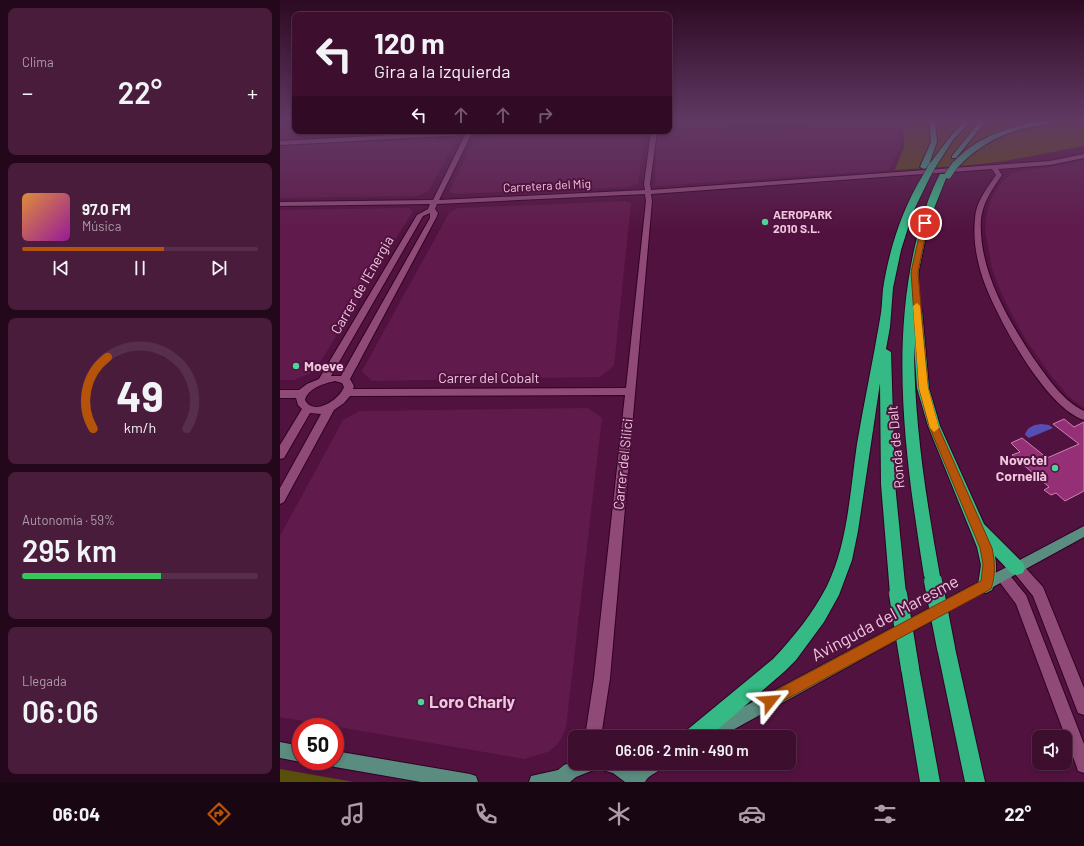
<!DOCTYPE html>
<html lang="es">
<head>
<meta charset="utf-8">
<style>
  body { margin:0; font-family:Barlow,sans-serif; background:#491c3b; color:#f1f3f6; height:100vh; display:flex; flex-direction:column; font-size:15px; white-space:nowrap }
  * { box-sizing:border-box; margin:0 }
  p { font-size:13px; color:#ad9caa }
  .icon { flex:none; width:22px; height:22px; fill:none; stroke:currentColor; stroke-width:2; stroke-linecap:round; stroke-linejoin:round }
  .map { position:relative; flex:1; overflow:hidden }
  .drawer { display:flex; flex-direction:column; gap:8px; padding:8px; background:#22081a; width:280px }
  .drawer>* { flex:none }
  .guide { position:absolute; left:12px; top:12px; width:380px; height:122px; border-radius:8px; box-shadow:0 2px 6px #0003,0 0 0 1px #572e4b; background:#3e0e2f; color:#f1f3f6; overflow:hidden }
  .buttons { position:absolute; left:752px; top:730px; display:grid; gap:8px }
  .buttons a { display:grid; place-items:center; width:40px; height:40px; border-radius:8px; background:#3e0e2f; box-shadow:0 2px 6px #0003,0 0 0 1px #572e4b; font-size:20px }
  .speed { position:absolute; left:12px; top:718px; display:flex; gap:8px; font-size:20px; font-weight:700; text-align:center }
  .speed>* { display:grid; place-content:center; width:52px; height:52px; border-radius:50%; background:#3e0e2f; box-shadow:0 2px 6px #0003,0 0 0 1px #572e4b; line-height:1 }
  .speed .limit { border:6px solid #d22; background:#fff; color:#111 }
  .pin { position:absolute; display:grid; place-items:center; width:34px; height:34px; color:#fff; margin:-17px; border:2px solid #fff; border-radius:50%; box-shadow:0 1px 4px #0007 }
  .me { position:absolute; width:44px; margin:-22px; rotate:62deg; stroke-linejoin:round; filter:drop-shadow(0 0 3px #0008) }
  .turn { display:flex; align-items:center; gap:14px; height:84px; padding:0 16px; font-size:18px }
  .turn .icon { width:52px; height:52px; stroke-width:2.5 }
  .turn b { display:block; font-size:28px; line-height:34px }
  .lanes { display:flex; align-items:center; height:38px; padding:0 16px; background:#0003; justify-content:center; gap:20px; direction:ltr }
  .lanes .off { opacity:.35 }
  .big { font-size:30px; font-weight:600; line-height:1.1 }
  .drawer .tile { flex:1; display:flex; flex-direction:column; justify-content:center; gap:6px; min-width:0; padding:0 14px; border-radius:8px; background:#491c3b }
  .drawer .dial { align-items:center; gap:0 }
  .dial svg { height:104px; overflow:visible; fill:none; stroke:#572e4b; stroke-width:7; stroke-linecap:round; text-anchor:middle }
  .dial text { fill:#f1f3f6; stroke:none }
  .song { display:flex; align-items:center; gap:12px }
  .cover { width:48px; height:48px; border-radius:6px; background:linear-gradient(135deg,hsl(30 70% 55%),hsl(300 70% 35%)) }
  .played { height:4px; border-radius:2px; background:linear-gradient(90deg,#b45309 60%,#572e4b 60%) }
  .keys { display:flex; justify-content:space-around; direction:ltr }
  .heat { display:flex; justify-content:space-between; align-items:center; font-size:22px; direction:ltr }
  .charge { height:6px; border-radius:3px; background:linear-gradient(90deg,#34c759 59%,#572e4b 0) }
  .trip { position:absolute; left:288px; top:730px; width:228px; height:40px; border-radius:8px; background:#3e0e2f; box-shadow:0 2px 6px #0003,0 0 0 1px #572e4b; font-weight:600; line-height:40px; text-align:center }
  .tabs { display:flex; height:64px; justify-content:space-around; align-items:center; background:#190613; color:#ad9caa }
  .tabs .icon { width:28px; height:28px }
  .tabs .active { color:#b45309 }
  .tabs b { font-size:18px; color:#f1f3f6 }
  main { display:flex; flex:1; min-height:0 }
  .map>svg:first-child { display:block }
  .built { fill:#601a4b }
  .green { fill:#58500a }
  .water { fill:#554fb4 }
  .building { fill:#953076; stroke:#cc82b1 }
  .lines { fill:none; stroke-linecap:round; stroke-linejoin:round }
  .minor-casing { stroke:#300123; stroke-width:2 }
  .major-casing { stroke:#300123; stroke-width:2 }
  .highway-casing { stroke:#300123; stroke-width:2 }
  .minor { fill:#8f4a77; fill-rule:evenodd }
  .major { fill:#5a8d7f; fill-rule:evenodd }
  .highway { fill:#36ba85; fill-rule:evenodd }
  .highway-bridge-far2-casing { stroke:#300123; stroke-width:8; stroke-linecap:butt }
  .highway-bridge-far1-casing { stroke:#300123; stroke-width:16; stroke-linecap:butt }
  .highway-bridge-casing { stroke:#300123; stroke-width:20; stroke-linecap:butt }
  .highway-bridge-far2 { stroke:#36ba85; stroke-width:7 }
  .highway-bridge-far1 { stroke:#36ba85; stroke-width:14 }
  .highway-bridge { stroke:#36ba85; stroke-width:18 }
  .route { fill:#b45309; stroke:#753606 }
  .slow { fill:#f59e0b }
  .poi-dot { fill:#4cd49b; stroke:#52123f; stroke-width:1.5 }
  .labels { text-anchor:middle; stroke-width:4; stroke-linejoin:round; paint-order:stroke }
  .far-street-label { font-size:12px; fill:#eec6dd; stroke:#52123f }
  .far-poi-label { font-size:12px; font-weight:bold; fill:#eec6dd; stroke:#52123f; text-anchor:start }
  .street-label { font-size:14px; fill:#eec6dd; stroke:#52123f }
  .poi-label { font-size:14px; font-weight:bold; fill:#eec6dd; stroke:#52123f; text-anchor:start }
  .near-street-label { font-size:17px; fill:#eec6dd; stroke:#52123f }
  .near-poi-label { font-size:17px; font-weight:bold; fill:#eec6dd; stroke:#52123f; text-anchor:start }
</style>
</head>
<body>
<main>
<section class="drawer">
<div class="tile"><p>Clima</p>
<div class="heat"><a>−</a><b class="big">22°</b><a>+</a></div>
</div>
<div class="tile">
<div class="song"><i class="cover"></i><div><b>97.0 FM</b><p>Música</p></div></div>
<div class="played"></div>
<div class="keys"><svg class="icon" aria-label="previous" viewBox="0 0 24 24"><path d="M18 5L8 12l10 7zM5 5v14"/></svg><svg class="icon" aria-label="pause" viewBox="0 0 24 24"><path d="M8 5v14M16 5v14"/></svg><svg class="icon" aria-label="next" viewBox="0 0 24 24"><path d="M6 5l10 7-10 7zM19 5v14"/></svg></div>
</div>
<div class="tile dial"><svg viewBox="0 0 100 80">
<path d="M14 69A42 42 0 1 1 86 69"/>
<path d="M14 69A42 42 0 0 1 25 14" stroke="#b45309"/>
<text x="50" y="56" font-size="32" font-weight="700">49</text>
<text x="50" y="72" font-size="11">km/h</text>
</svg></div>
<div class="tile"><p>Autonomía · 59%</p><b class="big">295 km</b><div class="charge"></div></div>
<div class="tile"><p>Llegada</p><b class="big">06:06</b></div>
</section>
<div class="map">
<svg width="804" height="782" viewBox="0 0 804 782">
  <rect width="100%" height="100%" fill="#52123f"/>
  <!-- built -->
  <g class="built">
    <path d="M0,121h15v10h145l-160,9z"/>
    <path d="M389,121h57l1,9 81,-3 -3,-6h94l1,27 -11,22 -234,16 2,-53 12,-2z"/>
    <path d="M293,131h73l-8,52 -9,4 -173,7 -7,-2 25,-52 20,-2 1,-3z"/>
    <path d="M158,138v3l18,-1 -27,51 -12,5 -137,2v-52z"/>
    <path d="M804,161v247l-15,-11 -20,-24 -23,-33 -15,-27 -11,-23 -8,-21 -7,-40 2,-17 4,-13 9,-15 12,-11z"/>
    <path d="M344,201l7,2 -17,163 -14,11 -228,4 -10,-10 87,-158 9,-5z"/>
    <path d="M129,208l4,3 -99,161 -20,8h-14v-170z"/>
    <path d="M308,408l14,10 -36,309 -3,8 -6,10 -9,7 -24,7 -244,-42v-181l63,-116 16,-9z"/>
  </g>
  <!-- green -->
  <g class="green">
    <path d="M623,121h181v25l-79,15 -34,4 -76,5 9,-23z"/>
    <path d="M0,769l74,13h-74z"/>
  </g>
  <!-- water -->
  <path class="water" d="M761,424l8,1 4,3 -24,10 -4,-3c2,-8 8,-10 16,-11z"/>
  <!-- building -->
  <path class="building" d="M784,419l10,8 10,-5v69l-19,10 -9,-8 -5,2 -7,-5 5,-3 -37,-32 8,-3 -9,-9 11,-5 25,20 32,-14 -26,-20z"/>
  <g class="lines">
    <defs>
      <g id="minor">
        <path d="M187,131h54l-3,2 -47,2 -32,65 206,-10 -1,-6 7,-53h6l-7,53 1,6 399,-29 34,-7v4l-34,7 -52,4 4,6c-9,13 -19,27 -21,44 -3,50 26,99 53,140 14,19 28,41 50,52v9c-39,-12 -90,-107 -102,-144 -6,-19 -9,-38 -7,-58 1,-16 12,-30 21,-43l-4,-6 -341,25 1,7 -42,477 -9,59h-16l9,-59 31,-283 -275,1 -6,7 -10,7 -50,92 -4,2v-16l41,-74 -11,-1 -26,45 -4,1v-14l22,-36 -4,-4 -2,-7h-16v-8h19l8,-6 12,-5 98,-164 11,-6 2,-5 -150,2v-4l153,-2 32,-65 -185,10v-4zM365,194l1,7 -20,187 -273,1 1,-3 -4,-7 86,-161 2,-5 -3,-4 2,-5zM150,213v5l-89,158h-10l92,-160zM55,381l7,2 2,4c-4,12 -30,30 -39,13 3,-12 20,-17 30,-19z"/>
        <path d="M737,562l5,2 21,23 2,5 39,96v27l-6,-2 -45,-117 -23,-28 2,-4z"/>
        <path d="M722,570l5,2 19,23 58,149v29l-6,-2 -2,-6 -60,-161 -21,-28 2,-4z"/>
      </g>
      <g id="major">
        <path d="M804,526v11l-364,200h-24l2,-6z"/>
        <path d="M0,742l21,4v15h3l-3,1 -21,-4z"/>
        <path d="M55,751l135,23 6,2 2,6h-57l-86,-15 -6,-2 -1,-4h7z"/>
        <path d="M295,761v2h53l7,5 5,-5h25c-4,10 -16,10 -20,19h-20l-12,-9 -14,-4 -1,-4 -2,4 -20,8 -6,5h-41l2,-6 27,-6 6,-5z"/>
      </g>
      <g id="highway">
        <path d="M649,121h6l2,21 -9,25 -4,2 -4,-2 11,-25z"/>
        <path d="M684,121h7l-18,19 -18,28h-6l-1,-2 21,-28z"/>
        <path d="M700,121h6l-30,37h-4v-2z"/>
        <path d="M758,121h17c-8,5 -21,5 -30,7 -27,7 -48,19 -67,39h-3l-4,-2c22,-27 55,-37 87,-44z"/>
        <path d="M660,174h6l1,2 -18,45 -10,49 -4,37 6,1 1,2 7,78 11,38 44,98 39,39 2,5 -2,5 -6,2 -6,-2 -16,-17c2,12 1,24 -3,34l-6,3 -6,-3 -2,-5 3,-20 -4,-18 -49,-121 -11,-38 -3,-44c0,78 12,155 26,232l-2,5 -6,2 -6,-2 -2,-5c-17,-108 -34,-222 -9,-330 6,-24 13,-50 25,-72z"/>
        <path d="M643,175h3l4,2 -17,35 -12,38 -8,38 -3,39 -4,22 5,3 4,132 11,110 -2,5 -6,3 -6,-3 -2,-5 -9,-110 -1,-101 -22,148 -6,29 -13,35 -15,27 -28,38 -11,11 -76,66h-25l3,-7 86,-71c21,-22 40,-46 54,-73 21,-43 23,-95 30,-142 7,-42 16,-83 23,-125 2,-10 2,-20 3,-30 6,-39 19,-80 40,-114z"/>
        <path d="M666,639l6,3 3,6 30,134h-20l-28,-134 3,-6z"/>
        <path d="M630,659l6,3 3,6 21,114h-20l-19,-114 3,-6z"/>
      </g>
    </defs>
    <!-- minor casing -->
    <use href="#minor" class="minor-casing"/>
    <!-- major casing -->
    <use href="#major" class="major-casing"/>
    <!-- highway casing -->
    <use href="#highway" class="highway-casing"/>
    <!-- minor -->
    <use href="#minor" class="minor"/>
    <!-- major -->
    <use href="#major" class="major"/>
    <!-- highway -->
    <use href="#highway" class="highway"/>
    <defs>
      <g id="highway-bridge-far2">
        <path d="M668,175l7,-10"/>
        <path d="M646,177l6,-11"/>
      </g>
      <path id="highway-bridge-far1" d="M652,576l1,6"/>
      <g id="highway-bridge">
        <path d="M653,581l13,67"/>
        <path d="M618,594l12,74"/>
      </g>
    </defs>
    <!-- highway-bridge-far2 casing -->
    <use href="#highway-bridge-far2" class="highway-bridge-far2-casing"/>
    <!-- highway-bridge-far1 casing -->
    <use href="#highway-bridge-far1" class="highway-bridge-far1-casing"/>
    <!-- highway-bridge casing -->
    <use href="#highway-bridge" class="highway-bridge-casing"/>
    <!-- highway-bridge-far2 -->
    <use href="#highway-bridge-far2" class="highway-bridge-far2"/>
    <!-- highway-bridge-far1 -->
    <use href="#highway-bridge-far1" class="highway-bridge-far1"/>
    <!-- highway-bridge -->
    <use href="#highway-bridge" class="highway-bridge"/>
  </g>
  <!-- sky -->
  <linearGradient id="sky" x2="0" y2="1"><stop stop-color="#2d0a23"/><stop offset="0.52" stop-color="#603963"/><stop offset="1" stop-color="#603963" stop-opacity="0"/></linearGradient>
  <rect width="804" height="231" fill="url(#sky)"/>
  <!-- route -->
  <path class="route" d="M645,221l3,2 -10,49 10,116 10,38 54,122c3,14 4,27 -1,41l-221,119 -5,-2 -2,-5 2,-5 216,-115 2,-17 -3,-16 -51,-122 -10,-38 -8,-116 11,-49z"/>
  <!-- slow -->
  <path class="slow" d="M637,303l3,3 8,82 11,40 -5,4 -4,-4 -11,-40 -6,-82z"/>
  <!-- markers -->
  <g class="poi-dot">
    <circle cx="485" cy="222" r="4"/>
    <circle cx="16" cy="366" r="4"/>
    <circle cx="775" cy="468" r="4"/>
    <circle cx="141" cy="702" r="4"/>
  </g>
  <g class="labels">
    <!-- far-street labels -->
    <g class="far-street-label">
      <text transform="translate(267 186) rotate(-3)" y="4">Carretera del Mig</text>
    </g>
    <!-- far-poi labels -->
    <g class="far-poi-label">
      <text x="493" y="219">AEROPARK<tspan x="493" dy="14">2010 S.L.</tspan></text>
    </g>
    <!-- street labels -->
    <g class="street-label">
      <text transform="translate(82 285) rotate(-60)" y="5">Carrer de l'Energia</text>
      <text x="209" y="383">Carrer del Cobalt</text>
      <text transform="translate(616 447) rotate(-95)" y="5">Ronda de Dalt</text>
      <text transform="translate(343 464) rotate(-84)" y="5">Carrer del Silici</text>
    </g>
    <!-- poi labels -->
    <g class="poi-label">
      <text x="24" y="371">Moeve</text>
      <text x="767" y="465" text-anchor="end">Novotel<tspan x="767" dy="16">Cornellà</tspan></text>
    </g>
    <!-- near-street labels -->
    <g class="near-street-label">
      <text transform="translate(605 618) rotate(-28)" y="6">Avinguda del Maresme</text>
    </g>
    <!-- near-poi labels -->
    <g class="near-poi-label">
      <text x="149" y="708">Loro Charly</text>
    </g>
  </g>
</svg>
<div class="buttons">
<a><svg class="icon" aria-label="sound" viewBox="0 0 24 24"><path d="M4 9h4l5-4v14l-5-4H4zM17 9q2 3 0 6"/></svg></a>
</div>
<div class="speed"><div class="limit">50</div></div>
<div class="pin" style="left:645px;top:223px;background:#d93025"><svg class="icon" aria-label="arrive" viewBox="0 0 24 24"><path d="M6 21V4h12l-3 4 3 4H6"/></svg></div>
<svg class="me" style="left:490px;top:701px" viewBox="-20 -20 40 40"><path d="M0-17L14 15 0 8-14 15z" fill="#b45309" stroke="#fff" stroke-width="4"/></svg>
<div class="trip">06:06 · 2 min · 490 m</div>
<div class="guide">
<div class="turn"><svg class="icon" aria-label="left" viewBox="0 0 24 24"><path d="M17 20v-9H6M10 6l-5 5 5 5"/></svg><div><b>120 m</b>Gira a la izquierda</div></div>
<div class="lanes"><svg class="icon" aria-label="left" viewBox="0 0 24 24"><path d="M17 20v-9H6M10 6l-5 5 5 5"/></svg><svg class="icon off" aria-label="ahead" viewBox="0 0 24 24"><path d="M12 20V5M6 11l6-6 6 6"/></svg><svg class="icon off" aria-label="ahead" viewBox="0 0 24 24"><path d="M12 20V5M6 11l6-6 6 6"/></svg><svg class="icon off" aria-label="right" viewBox="0 0 24 24"><path d="M7 20v-9h11M14 6l5 5-5 5"/></svg></div>
</div>
</div>
</main>
<nav class="tabs">
<b>06:04</b>
<svg class="icon active" aria-label="directions" viewBox="0 0 24 24"><path d="M12 3l9 9-9 9-9-9zM9 14v-3h6M13 9l2 2-2 2"/></svg>
<svg class="icon" aria-label="music" viewBox="0 0 24 24"><path d="M9 18V5l10-2v13"/><circle cx="6" cy="18" r="3"/><circle cx="16" cy="16" r="3"/></svg>
<svg class="icon" aria-label="phone" viewBox="0 0 24 24"><path d="M5 4h4l2 5-3 2q2 4 5 5l2-3 5 2v4C11 20 4 13 5 4z"/></svg>
<svg class="icon" aria-label="climate" viewBox="0 0 24 24"><path d="M12 3v18M4 7l16 10M4 17L20 7"/></svg>
<svg class="icon" aria-label="car" viewBox="0 0 24 24"><path d="M5 17H2v-5l4-1 3-4h7l3 4 3 1v5h-3M9 17h6M6 11h13"/><circle cx="7" cy="17" r="2"/><circle cx="17" cy="17" r="2"/></svg>
<svg class="icon" aria-label="filters" viewBox="0 0 24 24"><path d="M4 7h16M4 17h16"/><circle cx="9" cy="7" r="2"/><circle cx="15" cy="17" r="2"/></svg>
<b>22°</b>
</nav>
</body>
</html>
